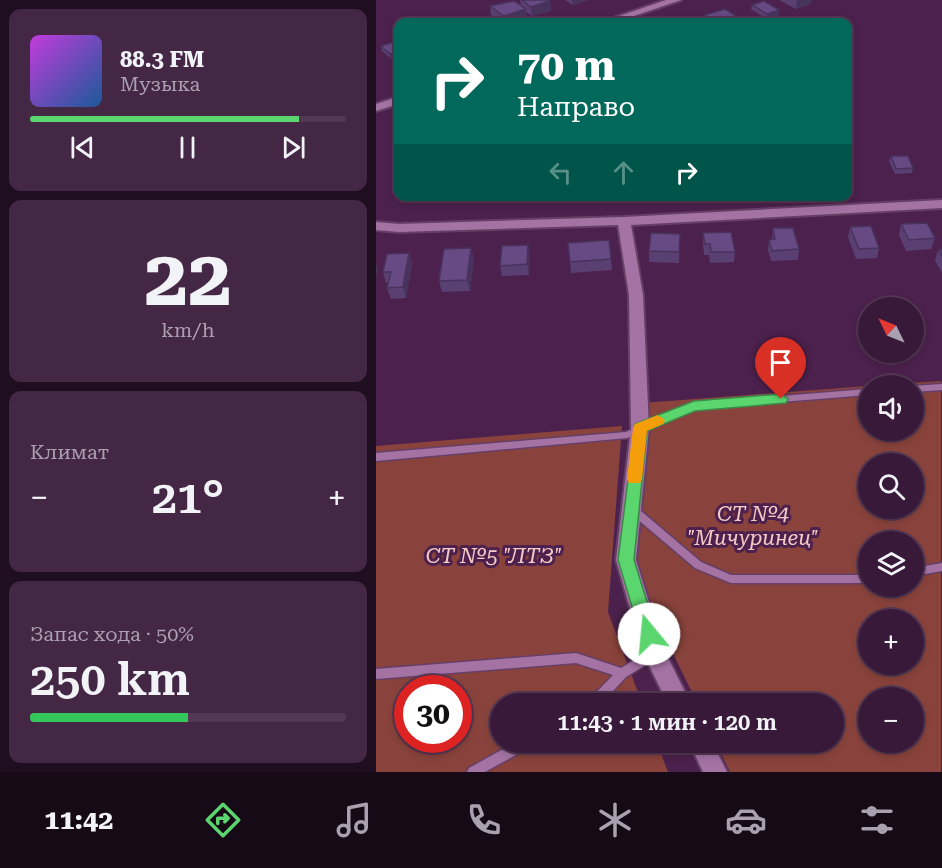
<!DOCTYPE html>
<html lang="ru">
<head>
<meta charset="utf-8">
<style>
  body { margin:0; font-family:"Roboto Serif",serif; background:#442645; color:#f1f3f6; height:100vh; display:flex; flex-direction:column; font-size:22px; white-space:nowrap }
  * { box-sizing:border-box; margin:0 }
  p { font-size:20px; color:#aba0af }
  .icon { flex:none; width:33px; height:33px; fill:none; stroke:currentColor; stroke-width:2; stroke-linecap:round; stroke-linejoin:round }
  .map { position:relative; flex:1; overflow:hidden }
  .drawer { display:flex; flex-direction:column; gap:9px; padding:9px; background:#1f0e20; width:376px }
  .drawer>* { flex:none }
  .guide { position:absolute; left:18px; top:18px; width:458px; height:183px; border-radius:12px; box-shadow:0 3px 9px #0003,0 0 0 2px #533854; background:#00695c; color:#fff; overflow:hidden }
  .needle { width:39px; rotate:313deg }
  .controls { position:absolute; left:482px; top:297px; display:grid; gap:12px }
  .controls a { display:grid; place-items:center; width:66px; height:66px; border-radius:50%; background:#39193a; box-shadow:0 3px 9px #0003,0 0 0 2px #533854; font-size:30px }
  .speed { position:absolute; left:18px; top:675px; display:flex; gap:12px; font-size:30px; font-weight:700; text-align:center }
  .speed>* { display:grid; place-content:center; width:78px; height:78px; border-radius:50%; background:#39193a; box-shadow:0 3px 9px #0003,0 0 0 2px #533854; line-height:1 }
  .speed .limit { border:9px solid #d22; background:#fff; color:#111 }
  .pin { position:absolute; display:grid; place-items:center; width:51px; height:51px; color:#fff; margin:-62px -26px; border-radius:50% 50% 50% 0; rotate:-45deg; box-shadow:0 0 6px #0007 }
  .pin .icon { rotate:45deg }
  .me { position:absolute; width:66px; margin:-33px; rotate:343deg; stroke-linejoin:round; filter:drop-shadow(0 0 4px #0008) }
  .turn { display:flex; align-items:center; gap:21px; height:126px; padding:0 24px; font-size:27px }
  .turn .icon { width:78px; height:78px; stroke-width:2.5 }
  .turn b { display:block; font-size:42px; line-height:51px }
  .lanes { display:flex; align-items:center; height:57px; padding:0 24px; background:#0003; justify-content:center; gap:30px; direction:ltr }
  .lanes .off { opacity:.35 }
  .big { font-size:45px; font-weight:600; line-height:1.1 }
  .drawer .card { flex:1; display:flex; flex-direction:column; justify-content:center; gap:9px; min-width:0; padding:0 21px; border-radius:12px; background:#442645 }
  .drawer .dial { align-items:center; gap:0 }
  .dial b { font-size:78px; line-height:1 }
  .song { display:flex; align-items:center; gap:18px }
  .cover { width:72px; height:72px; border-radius:9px; background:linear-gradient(135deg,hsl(290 70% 55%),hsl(210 70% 35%)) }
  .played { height:6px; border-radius:3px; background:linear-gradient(90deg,#5bd56e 85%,#533854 85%) }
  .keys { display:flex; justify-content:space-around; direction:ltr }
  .heat { display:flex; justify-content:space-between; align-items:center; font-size:33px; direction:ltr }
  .charge { height:9px; border-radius:4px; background:linear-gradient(90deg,#34c759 50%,#533854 0) }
  .trip { position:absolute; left:114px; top:693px; width:354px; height:60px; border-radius:30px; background:#39193a; box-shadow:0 3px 9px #0003,0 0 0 2px #533854; font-weight:600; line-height:60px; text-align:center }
  .dock { display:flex; height:96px; justify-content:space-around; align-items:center; background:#170a17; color:#aba0af }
  .dock .icon { width:42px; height:42px }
  .dock .on { color:#5bd56e }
  .dock b { font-size:27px; color:#f1f3f6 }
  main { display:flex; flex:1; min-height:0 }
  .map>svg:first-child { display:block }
  .green { fill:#89433c; fill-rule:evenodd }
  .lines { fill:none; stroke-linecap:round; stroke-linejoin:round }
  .lane-casing { stroke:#663f66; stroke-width:3 }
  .street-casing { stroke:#663f66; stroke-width:4 }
  .lane { fill:#a473a4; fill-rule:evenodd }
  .street { fill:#a473a4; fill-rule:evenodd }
  .wall { fill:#593f72 }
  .shaded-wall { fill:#48335c }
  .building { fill:#674984; stroke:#48335c; stroke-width:1.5 }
  .route { fill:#5bd56e; stroke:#3b8a48; stroke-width:1.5 }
  .slow { fill:#f59e0b }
  .labels { text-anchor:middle; stroke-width:6; stroke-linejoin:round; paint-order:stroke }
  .park-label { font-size:21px; font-style:italic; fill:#f7cbc5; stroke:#4c214d }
</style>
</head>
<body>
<main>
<section class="drawer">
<div class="card">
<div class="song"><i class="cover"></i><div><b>88.3 FM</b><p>Музыка</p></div></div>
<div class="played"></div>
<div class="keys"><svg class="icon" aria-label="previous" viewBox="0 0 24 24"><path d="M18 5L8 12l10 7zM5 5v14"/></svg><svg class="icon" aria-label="pause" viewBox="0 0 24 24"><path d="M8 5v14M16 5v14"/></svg><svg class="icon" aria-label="next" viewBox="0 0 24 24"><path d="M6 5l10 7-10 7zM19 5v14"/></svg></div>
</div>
<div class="card dial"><b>22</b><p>km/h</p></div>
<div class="card"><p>Климат</p>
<div class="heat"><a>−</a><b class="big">21°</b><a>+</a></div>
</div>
<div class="card"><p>Запас хода · 50%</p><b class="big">250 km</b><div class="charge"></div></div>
</section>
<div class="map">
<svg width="566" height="772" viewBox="0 0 566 772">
  <rect width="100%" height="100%" fill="#4c214d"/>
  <!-- green -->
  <g class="green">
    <path d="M565,381v391h-211l-14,-29 118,-1v-38l-137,-1 -62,-128 7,-172 226,-17v44h45v-44l-31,-1zM492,464h45v44h-45zM492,542h45v44h-45zM492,620h45v44h-45zM492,698h45v44h-45z"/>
    <path d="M246,426l-14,186 34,91 -142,1v38l157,1 11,29h-292v-326zM32,688h50v52h-50z"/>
  </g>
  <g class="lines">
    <defs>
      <g id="lane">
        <path d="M566,384v6l-29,2v-6z"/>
        <path d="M492,389v6l-173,14 -68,29 -251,23v-8l250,-21 68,-29z"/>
        <path d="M256,505l3,1 66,56 30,13h137v8h-137l-36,-15 -66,-56 -2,-3 2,-3z"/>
        <path d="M566,563v8l-29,5v-8z"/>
        <path d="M278,648l4,1 1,4 -1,4 -32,20 -25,27h-13l1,-4 24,-25 -37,-12 -200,16v-10l200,-16 45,15z"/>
        <path d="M140,742h17l-1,4 -47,26h-18l2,-4z"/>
      </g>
      <g id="street">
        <path d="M290,0h15l-65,22h-14z"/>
        <path d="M22,97v7l-22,7v-7z"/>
        <path d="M566,200v8l-311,17 12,70 6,133 -13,132 28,90 27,54h-23l-25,-51 -27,-93 15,-132 -2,-133 -11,-70 -219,7 -23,-2v-8l23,2 225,-7z"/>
        <path d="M313,742h23l15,30h-24z"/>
      </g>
    </defs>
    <!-- lane casing -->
    <use href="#lane" class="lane-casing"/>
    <!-- street casing -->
    <use href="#street" class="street-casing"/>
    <!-- lane -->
    <use href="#lane" class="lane"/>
    <!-- street -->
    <use href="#street" class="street"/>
  </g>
  <!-- wall -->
  <g class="wall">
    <path d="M144,0h28l2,1 1,10 -19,5 -6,-4 1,7 -12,3h-14l-10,-7 -1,-9h31z"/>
    <path d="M189,0h24l-16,5z"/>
    <path d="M403,0h32v4l-15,5z"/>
    <path d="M376,5l27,10 -12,4 -16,-10z"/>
    <path d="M329,15l34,3v4h-35z"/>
    <path d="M22,42v15l-7,2 -9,-8 -1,-5z"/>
    <path d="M515,156l22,12 -1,5 -17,1 -6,-13z"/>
    <path d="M30,196h40v5l-38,2z"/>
    <path d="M525,224l34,14 -4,11 -25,2 -7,-16z"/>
    <path d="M474,227l29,21 -2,10 -21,1 -8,-22z"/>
    <path d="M397,228l26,21 -1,11 -27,1 -3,-11 1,-10h3z"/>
    <path d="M327,233l32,19 -1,10 -24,1 -1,-8h-5l-1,-11z"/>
    <path d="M304,234l-1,29 -30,-1v-11z"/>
    <path d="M192,243l43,16 1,11 -41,3z"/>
    <path d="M95,248l3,11 -4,32 -28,1 -3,-11z"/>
    <path d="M562,250h4v23l-7,-13z"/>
    <path d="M33,253l3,11 -6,34 -15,1 -4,-11 1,-5h-2l-3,-11z"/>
    <path d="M154,255l-1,20 -27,1 -2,-10z"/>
  </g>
  <!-- shaded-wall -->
  <g class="shaded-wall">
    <path d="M196,0h17l-16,5z"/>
    <path d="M421,0h14v4l-15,5z"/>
    <path d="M174,1l1,10 -19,5 -1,-9z"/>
    <path d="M150,9l1,10 -12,3h-11v-6z"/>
    <path d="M403,10v5l-12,4v-5z"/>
    <path d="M340,17l-1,5h-5v-3z"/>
    <path d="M363,18v4h-15z"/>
    <path d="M22,52v5l-7,2 -1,-5z"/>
    <path d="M152,245l2,10 -1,20 -2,-11z"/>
    <path d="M95,248l3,11 -4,32 -3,-11z"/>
    <path d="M33,253l3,11 -6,34 -3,-11z"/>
    <path d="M0,262l2,6 -2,10z"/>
  </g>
  <!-- building -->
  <g class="building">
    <path d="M146,0h26l2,1 -19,6z"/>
    <path d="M138,1l12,8 -22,7 -14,-10z"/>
    <path d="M388,1l15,9 -12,4 -15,-9z"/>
    <path d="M349,9l14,9 -15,4 -8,-5 -6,2 -5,-4z"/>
    <path d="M94,17l7,5h-17l-3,-2z"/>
    <path d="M21,41l1,1v10l-8,2 -9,-8z"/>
    <path d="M515,156h17l5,12 -17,1z"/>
    <path d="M551,223l8,15 -26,2 -8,-16z"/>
    <path d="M495,226l8,22 -20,1 -9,-22z"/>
    <path d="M397,228h20l6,21 -27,2 -3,-11 6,-1z"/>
    <path d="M355,232l4,20h-24l-1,-8h-5l-2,-11z"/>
    <path d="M275,233l29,1 -1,18 -30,-1z"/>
    <path d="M233,240l2,19 -41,3 -2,-19z"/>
    <path d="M152,245l-1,19 -27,2 2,-20z"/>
    <path d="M95,248l-4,32 -28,1 5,-32z"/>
    <path d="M562,250h4v6z"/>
    <path d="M33,253l-6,34 -16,1 4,-16h-8l4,-18z"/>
  </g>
  <!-- route -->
  <path class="route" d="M405,394l7,5 -2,4 -91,8 -48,20 -13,129 23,74 -2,6 -6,2 -7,-2 -24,-80 17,-136 59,-23z"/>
  <!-- slow -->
  <path class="slow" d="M282,415l7,5 -2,4 -16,7 -5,48 -2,4h-11l-2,-4 6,-51 2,-4z"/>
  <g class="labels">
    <!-- park labels -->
    <g class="park-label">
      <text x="377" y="521">СТ №4<tspan x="377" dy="24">"Мичуринец"</tspan></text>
      <text x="118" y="563">СТ №5 "ЛТЗ"</text>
    </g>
  </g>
</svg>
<div class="controls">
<a><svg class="needle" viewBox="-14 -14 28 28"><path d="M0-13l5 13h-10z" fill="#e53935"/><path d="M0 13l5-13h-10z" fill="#aba0af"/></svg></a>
<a><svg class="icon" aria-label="sound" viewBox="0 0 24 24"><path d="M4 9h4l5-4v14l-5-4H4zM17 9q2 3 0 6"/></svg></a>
<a><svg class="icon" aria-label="search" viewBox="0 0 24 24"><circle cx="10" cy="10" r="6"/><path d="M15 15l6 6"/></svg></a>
<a><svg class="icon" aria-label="layers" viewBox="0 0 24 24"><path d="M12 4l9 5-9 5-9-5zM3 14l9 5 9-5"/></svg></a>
<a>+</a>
<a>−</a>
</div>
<div class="speed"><div class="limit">30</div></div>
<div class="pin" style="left:405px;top:399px;background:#d93025"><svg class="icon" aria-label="arrive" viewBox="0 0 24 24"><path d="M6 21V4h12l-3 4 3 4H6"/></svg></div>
<svg class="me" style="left:273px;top:634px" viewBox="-20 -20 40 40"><circle r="19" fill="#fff"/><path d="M0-13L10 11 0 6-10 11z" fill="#5bd56e"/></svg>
<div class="trip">11:43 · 1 мин · 120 m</div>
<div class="guide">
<div class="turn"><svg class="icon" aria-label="right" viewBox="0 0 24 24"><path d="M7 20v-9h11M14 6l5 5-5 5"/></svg><div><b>70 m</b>Направо</div></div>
<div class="lanes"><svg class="icon off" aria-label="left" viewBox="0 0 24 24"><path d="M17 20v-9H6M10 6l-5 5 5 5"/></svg><svg class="icon off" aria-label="ahead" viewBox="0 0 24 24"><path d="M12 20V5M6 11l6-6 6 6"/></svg><svg class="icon" aria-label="right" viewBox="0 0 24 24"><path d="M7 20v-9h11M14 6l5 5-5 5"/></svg></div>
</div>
</div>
</main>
<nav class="dock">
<b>11:42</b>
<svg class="icon on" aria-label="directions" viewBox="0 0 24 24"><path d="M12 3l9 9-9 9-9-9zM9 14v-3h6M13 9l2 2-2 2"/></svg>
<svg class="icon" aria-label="music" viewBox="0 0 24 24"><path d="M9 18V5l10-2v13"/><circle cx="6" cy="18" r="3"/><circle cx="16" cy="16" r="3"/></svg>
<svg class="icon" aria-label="phone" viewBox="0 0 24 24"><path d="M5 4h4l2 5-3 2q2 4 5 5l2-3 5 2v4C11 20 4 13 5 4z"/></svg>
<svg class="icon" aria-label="climate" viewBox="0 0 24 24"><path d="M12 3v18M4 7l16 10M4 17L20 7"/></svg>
<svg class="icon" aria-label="car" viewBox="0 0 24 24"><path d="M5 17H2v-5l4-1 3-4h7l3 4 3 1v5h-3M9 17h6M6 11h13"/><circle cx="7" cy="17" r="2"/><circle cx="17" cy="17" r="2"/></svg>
<svg class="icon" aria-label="filters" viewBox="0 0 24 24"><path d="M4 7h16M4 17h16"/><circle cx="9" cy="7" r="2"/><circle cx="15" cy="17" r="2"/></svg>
</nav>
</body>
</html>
